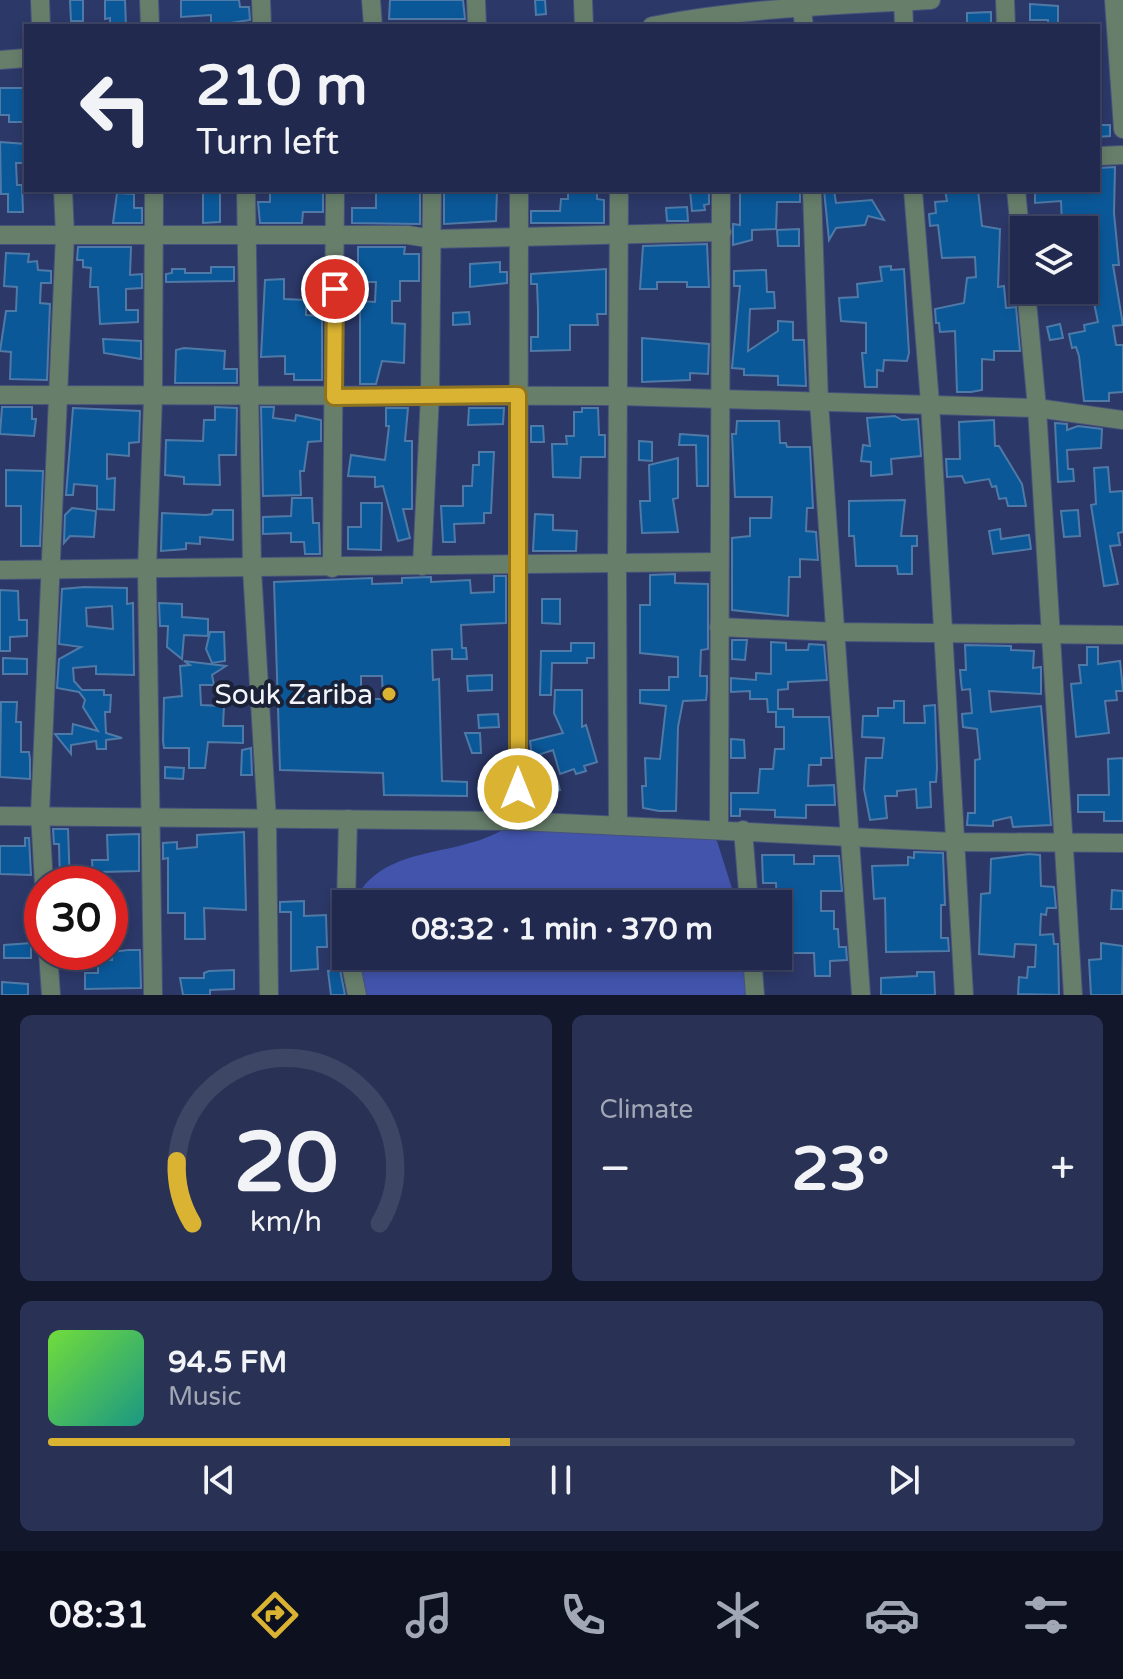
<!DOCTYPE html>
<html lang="en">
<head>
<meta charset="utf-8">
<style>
  body { margin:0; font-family:"Varela Round",sans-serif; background:#293255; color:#f1f3f6; height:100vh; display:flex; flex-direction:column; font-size:30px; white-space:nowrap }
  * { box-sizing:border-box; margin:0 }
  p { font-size:26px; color:#a2a7b6 }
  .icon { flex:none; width:44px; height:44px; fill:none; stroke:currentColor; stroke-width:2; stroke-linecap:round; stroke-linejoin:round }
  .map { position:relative; height:995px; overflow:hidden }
  .drawer { display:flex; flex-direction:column; gap:20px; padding:20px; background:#12172b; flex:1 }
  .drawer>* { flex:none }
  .hud { position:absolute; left:24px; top:24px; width:1076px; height:168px; border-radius:0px; box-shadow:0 4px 12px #0003,0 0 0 2px #3e4666; background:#212a4e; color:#f1f3f6; overflow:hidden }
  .fabs { position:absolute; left:1010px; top:216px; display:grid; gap:16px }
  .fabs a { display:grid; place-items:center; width:88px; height:88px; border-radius:0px; background:#212a4e; box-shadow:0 4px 12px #0003,0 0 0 2px #3e4666; font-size:40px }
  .speed { position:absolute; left:24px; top:866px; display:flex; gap:16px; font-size:40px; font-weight:700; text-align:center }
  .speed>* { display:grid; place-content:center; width:104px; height:104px; border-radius:50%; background:#212a4e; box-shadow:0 4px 12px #0003,0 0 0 2px #3e4666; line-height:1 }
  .speed .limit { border:12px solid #d22; background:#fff; color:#111 }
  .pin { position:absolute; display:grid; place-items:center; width:68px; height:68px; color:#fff; margin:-34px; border:4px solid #fff; border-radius:50%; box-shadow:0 2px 8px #0007 }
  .me { position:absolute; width:88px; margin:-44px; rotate:0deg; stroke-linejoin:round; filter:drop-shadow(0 0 6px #0008) }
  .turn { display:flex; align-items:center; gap:28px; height:168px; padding:0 40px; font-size:36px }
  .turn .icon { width:104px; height:104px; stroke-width:2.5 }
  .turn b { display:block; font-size:56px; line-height:68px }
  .big { font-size:60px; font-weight:700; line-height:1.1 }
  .drawer .card { flex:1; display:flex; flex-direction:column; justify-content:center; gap:12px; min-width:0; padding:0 28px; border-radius:12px; background:#293255 }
  .drawer .dial { align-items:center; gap:0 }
  .dial svg { height:208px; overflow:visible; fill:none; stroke:#3e4666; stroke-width:7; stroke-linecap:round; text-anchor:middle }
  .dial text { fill:#f1f3f6; stroke:none }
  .song { display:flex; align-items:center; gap:24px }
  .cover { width:96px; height:96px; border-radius:12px; background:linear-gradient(135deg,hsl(100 70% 55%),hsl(170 70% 35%)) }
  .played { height:8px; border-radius:4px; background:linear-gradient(90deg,#dab333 45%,#3e4666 45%) }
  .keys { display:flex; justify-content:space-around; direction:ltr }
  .heat { display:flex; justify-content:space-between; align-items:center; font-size:44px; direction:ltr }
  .drawer .tiles { flex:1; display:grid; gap:20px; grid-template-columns:1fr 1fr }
  .card:last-child { grid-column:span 2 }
  .trip { position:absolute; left:332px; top:890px; width:460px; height:80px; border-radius:0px; background:#212a4e; box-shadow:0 4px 12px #0003,0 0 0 2px #3e4666; font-weight:700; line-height:80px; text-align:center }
  .menu { display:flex; height:128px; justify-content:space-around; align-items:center; background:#0d111f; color:#a2a7b6 }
  .menu .icon { width:56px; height:56px }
  .menu .current { color:#dab333 }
  .menu b { font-size:36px; color:#f1f3f6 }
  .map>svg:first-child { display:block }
  .green { fill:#4254ac }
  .building { fill:#0b5899; stroke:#4f7aa7; stroke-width:2; fill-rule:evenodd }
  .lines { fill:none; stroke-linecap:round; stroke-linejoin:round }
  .minor-casing { stroke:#48527c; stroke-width:20 }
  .minor { stroke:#677e6b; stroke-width:18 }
  .route-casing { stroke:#8e7421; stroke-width:20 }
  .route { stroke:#dab333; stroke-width:14 }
  .poi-dot { fill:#dab333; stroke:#1b2137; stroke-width:3 }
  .labels { text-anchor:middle; stroke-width:8; stroke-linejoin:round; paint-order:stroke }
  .poi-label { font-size:28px; fill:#f2f4fa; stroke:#1b2137; text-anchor:end }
</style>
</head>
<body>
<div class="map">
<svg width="1123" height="995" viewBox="0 0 1123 995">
  <rect width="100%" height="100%" fill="#2c3868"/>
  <!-- green -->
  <g class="green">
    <path d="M504,829l202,3 11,9 20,63h-384c27,-61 102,-45 151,-75z"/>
    <path d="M352,956h394l-1,39h-386z"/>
  </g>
  <!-- building -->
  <g class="building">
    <path d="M70,0h13v21h-12z"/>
    <path d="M105,0h20l1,26h-16v-8l-5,1z"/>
    <path d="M181,0h58l1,7h9l1,13 -39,6v-11l-30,2z"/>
    <path d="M390,0h73l2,19h-76z"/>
    <path d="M535,0h10l1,14 -10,1z"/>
    <path d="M1030,4l28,2v20h-10v-6h-18z"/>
    <path d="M991,12v14h-24v-13z"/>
    <path d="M0,88h26l-3,34h-14v-7h-9z"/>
    <path d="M1098,125h12v11l-12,1z"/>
    <path d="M0,142l26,2 -1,19h-9l1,22h5l1,27h-15v-18h-7z"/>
    <path d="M1115,167l-1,46 5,52h-6l10,60 -10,1 3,19h7v47l-14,1v8h-25l-5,-45 -3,-9 -4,1 -3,-14 16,-3 -1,-6 14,-3 -5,-24 -9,1v-21l9,-1 -9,-47 -1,-6 -21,2 -1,-25 -26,2v-13h65l-1,-22z"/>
    <path d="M203,190h17v32l-17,1z"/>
    <path d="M270,190h53v22h-20l-1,11h-42l-2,-21h12z"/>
    <path d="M376,190h44v34l-68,-1v-15h24z"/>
    <path d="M451,190h46l-1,31 -52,3v-32z"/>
    <path d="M690,190h19v14l-5,1 1,5 -13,1z"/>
    <path d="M800,190v12h-23l-1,27 -24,1v10l-19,5v-21l7,1v-33z"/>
    <path d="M824,190h10l2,13 36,-3 12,20 -16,-4 -3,9 -29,3 -7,12z"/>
    <path d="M945,190h33l4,36 18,3 -2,58 6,-1 2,22 10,-1 4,44h-26v9l-12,-1v31l-11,2h-14l-2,-61 -15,1 -1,-9h-3l-1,-14 29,-6 3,-25 9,-1 -1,-20 -33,1 -4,-33 -8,1 -1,-12 7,-1 -1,-11 12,-1z"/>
    <path d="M117,193l17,1v14h8v15h-29z"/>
    <path d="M568,193h29v6l7,1v23h-73v-12h29l1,-12h7z"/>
    <path d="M687,207l1,14h-21l-1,-13z"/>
    <path d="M799,229v17h-21l-1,-16z"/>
    <path d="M707,244l2,43h-22v-5h-30v7h-17l3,-43z"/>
    <path d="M78,247h53l-1,28 12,-1v14l-16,1v21h12v12l-38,2 -2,-37h-8l1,-19 -8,-1v-7h-6z"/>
    <path d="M358,247h47l-1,7h15v27h-19v20h-8v22l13,1 -1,39 -22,-2 -6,23h-16v-83l15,1 1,-20h-18z"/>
    <path d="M6,253l23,1 -1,8 9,-1 1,9 13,1v12h-10l-1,20 10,1 -3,76 -37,-1 1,-27 -11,-1 6,-40h10l1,-24 -13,-1z"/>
    <path d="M500,262v10h7v11l-37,4v-23z"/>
    <path d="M891,266v4l13,-1 5,84 -2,8 -23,-1 -1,11 -6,-1v17h-12l-3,-34h4v-30l-25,-2 -2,-23 19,-1 -1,-13 25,-3 -2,-14z"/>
    <path d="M211,267h23v14l-68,1v-8l6,-1v-4h13v4h26z"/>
    <path d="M606,269v45h-9l1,11h-28v25l-39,1v-14h7v-27l-1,-26h-6v-10z"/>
    <path d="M766,270l1,22h7l1,16 -25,1 -2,42 30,-20v-10l15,1v18h11l2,46 -28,-1v-9l-34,-1v-6l-12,-1 8,-82h-6v-15z"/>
    <path d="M284,279v20l22,1v15l16,1v64h-28v-6h-9v-18l-24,1 4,-77z"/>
    <path d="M469,312l1,12 -17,1v-12z"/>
    <path d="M1060,324l3,14 -13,2 -3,-13z"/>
    <path d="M642,338l67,6 -1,30 -18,-1v7l-48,2z"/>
    <path d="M103,339l38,2v18l-37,-6z"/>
    <path d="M184,348l41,3 -1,18h13v14h-62l1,-33z"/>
    <path d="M2,407h30v12h4l-2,17 -34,-2z"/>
    <path d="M215,407l22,1 -1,47h-17l1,30 -36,-1v-7l-19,-2 1,-35 37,1 1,-21h11z"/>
    <path d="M261,407h13l-1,11 22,3 1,-6 25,5v21l-13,1 -4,29h-4l1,24 -38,1z"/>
    <path d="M73,408l67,3 -1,31 -10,1v13l-22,-2v25l8,-1 -1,32 -17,-1v-23l-23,-2 -1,11h-7z"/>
    <path d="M386,408h22l-3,33h7v68h-9l7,29 -12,3 -15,-55 -8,1v-10l-27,-1 3,-21 34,5 4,-34h-3z"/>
    <path d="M469,408h35l-1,16 -35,1z"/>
    <path d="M582,408h16l1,27h6v22h-24l-1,21 -27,-1 -1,-33h15l-1,-8h8v-24h8z"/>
    <path d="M895,416l7,4 16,-1 3,37 -30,3 1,15 -21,2v-14l-10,-1 2,-16 7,1 -3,-28z"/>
    <path d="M994,420l1,26h4l23,38 4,22h-18l-2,-8 -7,1 -3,-13 -4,1 -3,-8 -24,4 -3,-7 -15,1 -1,-18h14l-1,-37z"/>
    <path d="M737,421h42l1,22h6l1,4h23l3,61h-6l-1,23 10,1 2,28 -18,-1v18h-11l-1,39 -56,-6v-72l18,-2v-18h21l1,-21h-37l-3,-63h4z"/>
    <path d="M1055,423l12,1v6l11,-4 24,3 -1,19 -34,2 1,19h5l1,12 -16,1z"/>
    <path d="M531,426h12l1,16h-13z"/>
    <path d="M680,434l28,2v50h-11l-1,-41h-17z"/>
    <path d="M639,441l13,1v19l-13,-1z"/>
    <path d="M479,452h15l-3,61h-7v10l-30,1 1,18h-12l-2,-36h22v-20h9l1,-21h6z"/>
    <path d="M678,458v40l-5,1 5,33 -36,1 -2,-32h10l-1,-36z"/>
    <path d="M1108,467l2,25 13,-1v41l-5,1 2,12 -10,1 8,38 -14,2 -13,-81 5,-1 -2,-36z"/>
    <path d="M6,470l37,1 -3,75h-19v-40h-15z"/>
    <path d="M292,498h20l1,25h6l1,31h-15l-1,-12h-13v-9l-28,1v-17l28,-1z"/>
    <path d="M905,500l-4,36h16v10h-5v28h-14l-1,-8h-41l-2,-30h-5v-35z"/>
    <path d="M361,503h21l-1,47 -33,-1v-22h13z"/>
    <path d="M72,508l24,3 -2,26 -24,-1 -6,7 1,-28z"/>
    <path d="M213,510h20v30l-33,-3v7l-14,-1v6l-25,2 1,-38 44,2 6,-1z"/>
    <path d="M1078,510l2,26 -16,1 -3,-26z"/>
    <path d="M535,514l18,1v15l24,1 -1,20h-43z"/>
    <path d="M1000,529l1,10 28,-4 2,14 -38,5 -4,-23z"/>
    <path d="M675,574v9l33,1v65l-7,1 -1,26h7v15l-1,9 -23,1 -5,26 -2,84h-17l-16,-3 -1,-22h4l-1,-28 15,1 6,-53 -26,-3v-13h29v-13h9v-20l-38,-4v-48h10v-30z"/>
    <path d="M494,576h12v47l-45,2 1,23h4l1,11h-15v-10l-20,1 1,30 6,-1 3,102 25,1v14l-83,-1 -1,-22 -103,-3 -6,-188 98,-4v6l30,-1v-5l29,-1v5l39,-2 1,13 23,-1zM361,676h21l1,23h-22z"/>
    <path d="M84,587l43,1v16l6,-1 1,72 -38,-1v-8l-23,2 1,13 8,9h22v5h7l-1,17h-5l1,21 16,5 -16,2v9h-9l-1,-8 -25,4v9l-16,-20h17l1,-10 25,7 -15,-24 2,-7 -6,-8 -22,-4 2,-29 22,-12 -22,-3 3,-55zM112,606l1,23 -26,-3 -1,-18z"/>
    <path d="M0,590l18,1 1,29h8v16l-17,1v14h-10z"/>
    <path d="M542,599h18v25l-18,-1z"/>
    <path d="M159,603l23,1v13l26,2v17l-24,-1 -2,24 -15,-12 1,-21h-8z"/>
    <path d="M210,632h14l1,29 -13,2 -6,-14z"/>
    <path d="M732,640h15l-2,20 -13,-1z"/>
    <path d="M771,642l15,1v7h22l1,-6 15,1 3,35 -39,2v7l-10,1v19h15v8h36l3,41h-11v7h-12l-1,21 26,-1 1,20h-29v13l-31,-1v-7l-35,-1v7h-9v-23h27l2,-24h13l2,-20h9v-22h-8v-15h-8l-1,-13h-17v-8l-19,1v-14l25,2v-7l15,1z"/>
    <path d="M571,643h23v15h-7v5h-35l-1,32h-11l1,-44h30z"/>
    <path d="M965,645l46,1v4l23,1 -1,17 8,-1v27l-52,-3 2,21 50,-6 10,119 -38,2 -2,-10 -18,4v5l-26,-1 1,-12h7v-53l5,-1 -3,-30 -14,-2 -1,-13 10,-1 -2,-24 -8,1 -1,-8 -1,-12h6z"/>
    <path d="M1087,647h11v17l22,-3 3,30h-7l1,9 -12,1 4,32 -33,4 -5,-53 10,-1 -2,-18h8z"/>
    <path d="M3,658l24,1v15h-24z"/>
    <path d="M184,661l42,5 -14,9 2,10h-14l1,20 23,1 -1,20h20v17l-35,-1 -3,26h-16v-20h-25l-1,-7 1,-43 18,-2 -2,-30 10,-1z"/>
    <path d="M492,675v15l-24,1 -1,-15z"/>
    <path d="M555,690h27v37l4,-2 11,37 -13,4 2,5 -10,3 -2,-5 -14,5 -7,-24 -21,7 -2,-16 33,-8 -9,-20z"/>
    <path d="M894,701h10v22h21l-1,-17 11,-1 2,63 -1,14h-6l1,25 -14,1 -1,-19 -19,2v5h-12l2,22 -17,2 -6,-31 2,-31h16l2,-20 -22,-1 1,-21h15v-8h16z"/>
    <path d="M1,702h16l-1,20h5v30h8l1,7v20l-30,-2z"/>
    <path d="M498,714l1,13 -20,1 -1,-13z"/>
    <path d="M465,733h15l1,20h-9z"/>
    <path d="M731,739l13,1 1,18h-14z"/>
    <path d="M251,748l1,27h-11l1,-25z"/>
    <path d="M1123,758v63h-19v-9h-26v-17h31l-1,-36z"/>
    <path d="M165,767l19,1 -1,11 -18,-1z"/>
    <path d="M556,776l4,14 -29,8 -1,-15z"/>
    <path d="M53,829h15l2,55h-10l-1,-40h-5z"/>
    <path d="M244,832l2,78 -42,-2 1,31h-20v-26h-17v-55l-5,1v-16l14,-1v7l20,-2v-12z"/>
    <path d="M139,834v37l-37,1 1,5h-10l-1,-17h16l-1,-25z"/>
    <path d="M25,838h4l2,37 -31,-1v-28h25z"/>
    <path d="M914,852l29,1 2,52h-4v33h7l1,13 -63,1 -1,-54 -11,1 -2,-33 36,-1v-8l6,1z"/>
    <path d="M1029,854l11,1 1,31 13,1 2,21h-9l-1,7 -5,-1 -1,21 13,-1 1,10h4l1,51 -41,-1 1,-17 8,1 1,-11h7l1,-22 -21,-1 -1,13 -35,-3 2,-60 9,-1 1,-34z"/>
    <path d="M762,855h32v9h20v-8h25l3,35h-21v20h13v18h4l1,18h7l1,13 -17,1v15h-15l-1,-23h-27v-26h-9l-2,-44h-13z"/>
    <path d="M1112,890l11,1v18h-12z"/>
    <path d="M304,901v15l22,-1 1,32h-10l1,22 -27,2v-59h-11v-10z"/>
    <path d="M31,943v15h-27v-13z"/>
    <path d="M1101,943l22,3 -1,49h-31l-2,-35 12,-1z"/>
    <path d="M128,950h12l1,38 -56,1v-16h13v-13h14v-8z"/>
    <path d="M234,970v19l-24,1v5h-27l-3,-17h24v-5l5,-2z"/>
    <path d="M340,970l5,25h-14l-3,-24z"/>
    <path d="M917,972h17l1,23h-54v-17l36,-2z"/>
    <path d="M2,982l26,2v11h-26z"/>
  </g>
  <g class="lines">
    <defs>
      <g id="minor">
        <path d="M40,0l1,26"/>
        <path d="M149,0l1,26"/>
        <path d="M261,0l1,26"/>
        <path d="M371,0l2,26"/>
        <path d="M476,0l1,26"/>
        <path d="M583,0l1,26"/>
        <path d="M801,0l3,26"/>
        <path d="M903,0l1,26"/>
        <path d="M1005,0l1,26"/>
        <path d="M1114,0l9,129"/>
        <path d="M652,26c92,-18 185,-21 279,-26"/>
        <path d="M0,60l26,-2"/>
        <path d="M1098,156l25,-1"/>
        <path d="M246,190l6,379 15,251 2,175"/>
        <path d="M812,190l7,212 42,593"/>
        <path d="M913,190l17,213 34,592"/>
        <path d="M1016,190l8,80"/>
        <path d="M0,235h408l25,4 289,-7"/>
        <path d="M1026,290l11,118 36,587"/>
        <path d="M0,395l619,1 418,12 86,12"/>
        <path d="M422,566l8,-172 2,-204"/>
        <path d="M332,568l3,-378"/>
        <path d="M0,570l617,-7 2,-373"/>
        <path d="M719,627l119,5 285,3"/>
        <path d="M0,816l518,5 436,21 169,1"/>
        <path d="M518,821l1,-631"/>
        <path d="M618,826l-1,-263 101,-1"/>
        <path d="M719,830l2,-640"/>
        <path d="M743,830l6,74"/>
        <path d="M44,884l-4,-70 25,-579 -2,-45"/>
        <path d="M346,904l2,-85"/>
        <path d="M346,920v6"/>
        <path d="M48,952l3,43"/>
        <path d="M349,956l8,39"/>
        <path d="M752,956l3,39"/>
        <path d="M153,995l-6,-425 6,-173 1,-207"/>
      </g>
    </defs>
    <!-- minor casing -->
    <use href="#minor" class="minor-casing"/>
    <!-- minor -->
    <use href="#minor" class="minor"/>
  </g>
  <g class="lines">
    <defs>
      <path id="route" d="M335,289l-1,108 184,-2v394"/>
    </defs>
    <!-- route casing -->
    <use href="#route" class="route-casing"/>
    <!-- route -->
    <use href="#route" class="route"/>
  </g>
  <!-- markers -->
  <circle class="poi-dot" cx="389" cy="694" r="8"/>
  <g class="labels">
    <!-- poi labels -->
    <g class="poi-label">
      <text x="373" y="704">Souk Zariba</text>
    </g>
  </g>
</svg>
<div class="fabs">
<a><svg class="icon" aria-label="layers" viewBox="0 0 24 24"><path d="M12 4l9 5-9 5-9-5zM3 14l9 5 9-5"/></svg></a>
</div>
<div class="speed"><div class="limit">30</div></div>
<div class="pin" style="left:335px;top:289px;background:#d93025"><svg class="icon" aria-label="arrive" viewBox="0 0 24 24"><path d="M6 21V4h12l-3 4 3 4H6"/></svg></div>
<svg class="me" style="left:518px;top:789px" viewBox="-20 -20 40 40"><circle r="17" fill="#dab333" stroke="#fff" stroke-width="3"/><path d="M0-11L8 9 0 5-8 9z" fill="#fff"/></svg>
<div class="trip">08:32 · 1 min · 370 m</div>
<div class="hud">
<div class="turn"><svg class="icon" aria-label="left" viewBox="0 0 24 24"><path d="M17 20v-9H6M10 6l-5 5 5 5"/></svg><div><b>210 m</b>Turn left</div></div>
</div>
</div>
<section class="drawer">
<div class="tiles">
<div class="card dial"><svg viewBox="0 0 100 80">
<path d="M14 69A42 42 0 1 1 86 69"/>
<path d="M14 69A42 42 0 0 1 8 45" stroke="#dab333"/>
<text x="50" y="56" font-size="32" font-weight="700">20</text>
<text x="50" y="72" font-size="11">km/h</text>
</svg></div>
<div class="card"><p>Climate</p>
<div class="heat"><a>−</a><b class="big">23°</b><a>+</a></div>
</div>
<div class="card">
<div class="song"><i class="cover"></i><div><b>94.5 FM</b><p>Music</p></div></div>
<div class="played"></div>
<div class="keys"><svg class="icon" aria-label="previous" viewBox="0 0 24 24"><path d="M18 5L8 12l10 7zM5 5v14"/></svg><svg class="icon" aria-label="pause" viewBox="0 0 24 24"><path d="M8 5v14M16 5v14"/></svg><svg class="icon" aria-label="next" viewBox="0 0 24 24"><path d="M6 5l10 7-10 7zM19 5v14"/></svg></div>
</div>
</div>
</section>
<nav class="menu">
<b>08:31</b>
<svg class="icon current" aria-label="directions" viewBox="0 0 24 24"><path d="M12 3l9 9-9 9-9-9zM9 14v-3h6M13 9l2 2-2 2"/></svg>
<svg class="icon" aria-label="music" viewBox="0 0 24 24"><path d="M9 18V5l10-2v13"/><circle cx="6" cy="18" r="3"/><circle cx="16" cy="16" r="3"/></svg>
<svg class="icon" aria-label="phone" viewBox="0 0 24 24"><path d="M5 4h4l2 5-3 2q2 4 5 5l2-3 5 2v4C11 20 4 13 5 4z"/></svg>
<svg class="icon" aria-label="climate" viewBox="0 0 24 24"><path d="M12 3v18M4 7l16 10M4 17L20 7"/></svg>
<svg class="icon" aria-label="car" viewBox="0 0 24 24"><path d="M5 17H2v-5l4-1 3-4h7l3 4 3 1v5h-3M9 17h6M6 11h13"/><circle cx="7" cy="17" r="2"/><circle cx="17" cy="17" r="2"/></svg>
<svg class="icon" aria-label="filters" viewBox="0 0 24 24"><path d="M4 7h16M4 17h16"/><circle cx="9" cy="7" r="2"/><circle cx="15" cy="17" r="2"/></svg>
</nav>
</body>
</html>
